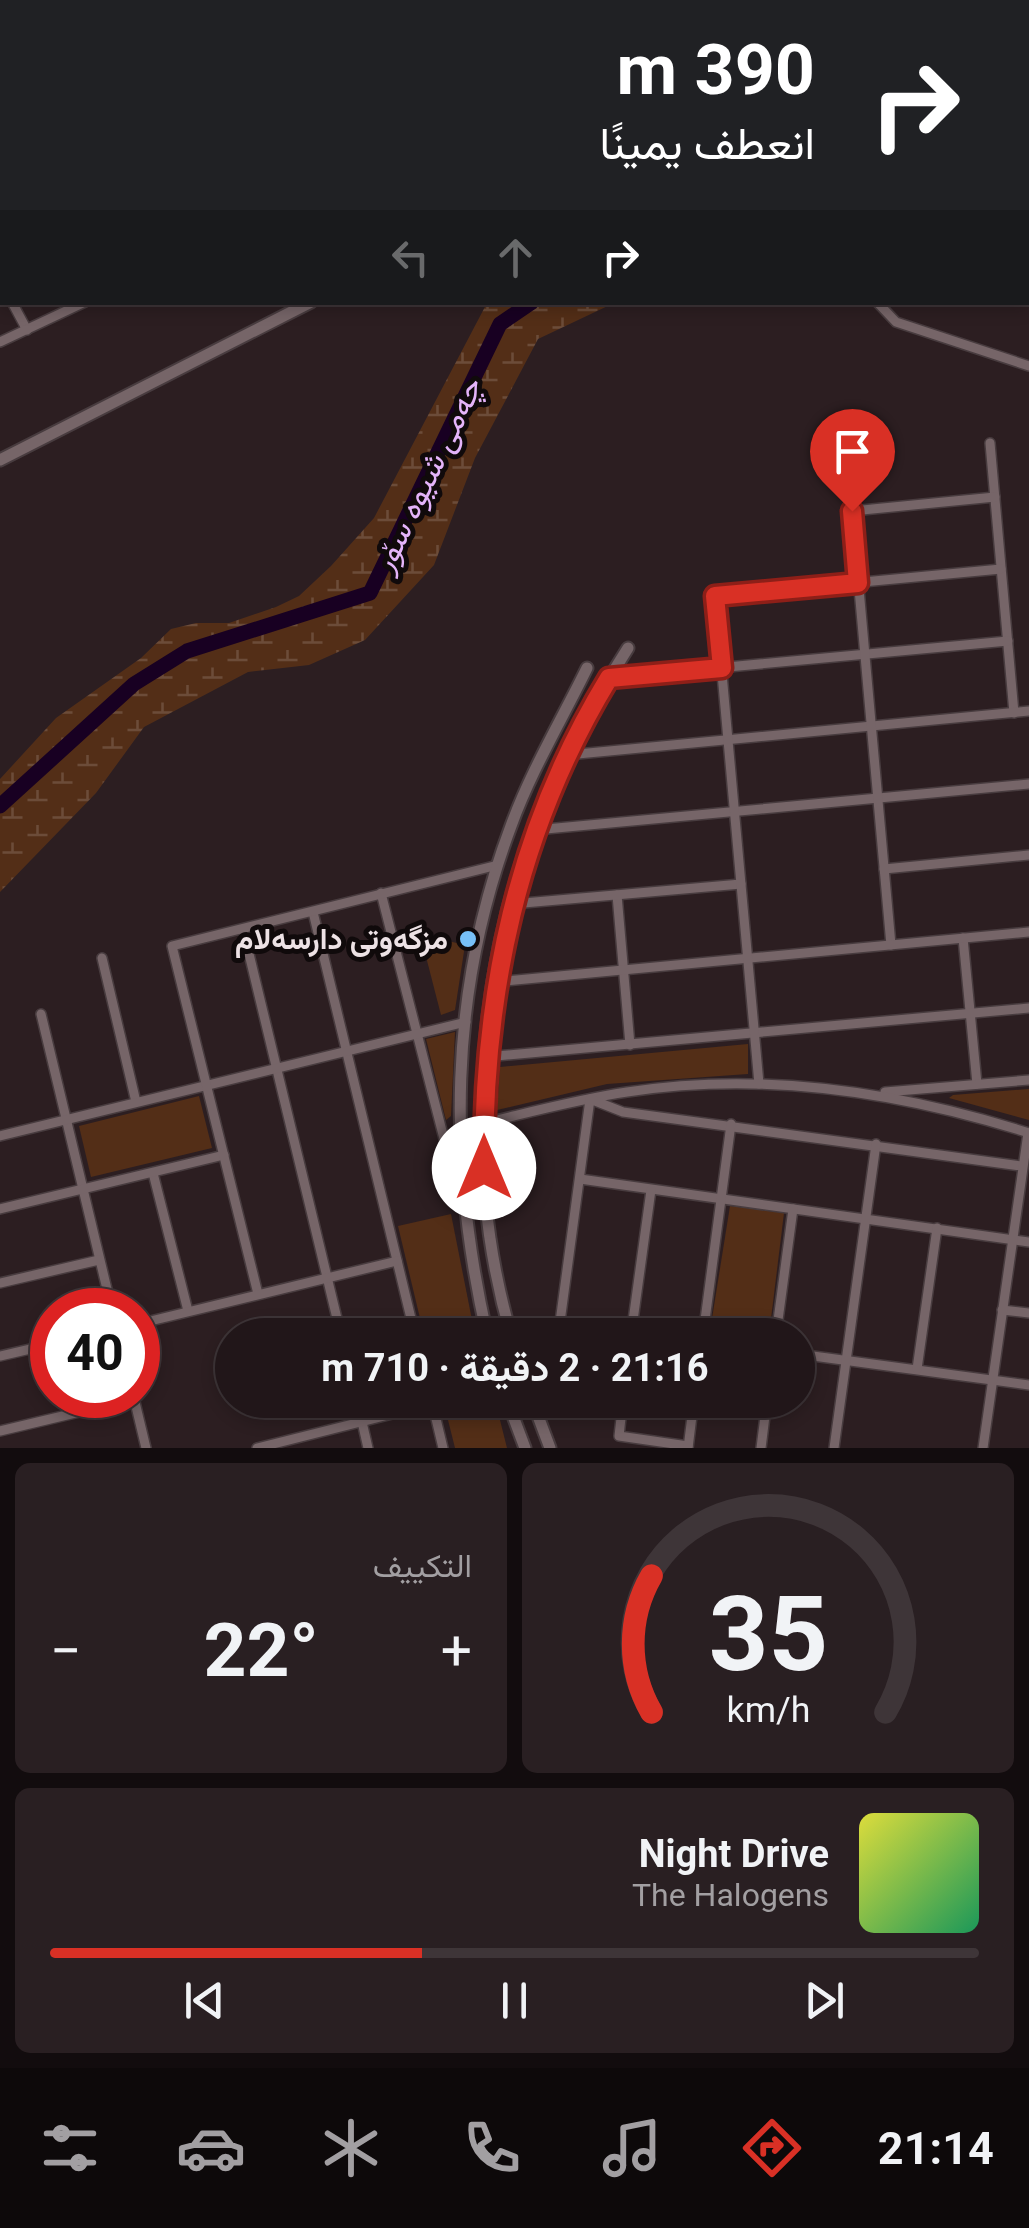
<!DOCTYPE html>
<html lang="ar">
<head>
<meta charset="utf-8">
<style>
  body { margin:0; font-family:Roboto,Vazirmatn,sans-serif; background:#291f22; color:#f1f3f6; direction:rtl; height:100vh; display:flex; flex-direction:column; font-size:38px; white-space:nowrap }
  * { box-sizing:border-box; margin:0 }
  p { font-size:32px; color:#a29fa2 }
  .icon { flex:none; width:55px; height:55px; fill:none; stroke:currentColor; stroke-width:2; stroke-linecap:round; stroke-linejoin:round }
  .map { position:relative; height:1448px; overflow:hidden; direction:ltr }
  .drawer { display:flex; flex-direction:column; gap:15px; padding:15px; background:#120c0e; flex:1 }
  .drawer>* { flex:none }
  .banner { position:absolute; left:0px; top:0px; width:1030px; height:305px; box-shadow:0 5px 15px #0003,0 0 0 2px #3e3538; direction:rtl; background:#202124; color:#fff; overflow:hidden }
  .speed { position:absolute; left:30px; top:1288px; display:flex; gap:20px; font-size:50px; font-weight:700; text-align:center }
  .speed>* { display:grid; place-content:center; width:130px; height:130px; border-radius:50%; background:#211619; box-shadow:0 5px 15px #0003,0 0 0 2px #3e3538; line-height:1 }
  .speed .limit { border:15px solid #d22; background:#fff; color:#111 }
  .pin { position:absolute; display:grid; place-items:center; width:85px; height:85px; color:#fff; margin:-102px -42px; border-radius:50% 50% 50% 0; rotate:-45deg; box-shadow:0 0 10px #0007 }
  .pin .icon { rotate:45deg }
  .me { position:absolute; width:110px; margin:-55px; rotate:0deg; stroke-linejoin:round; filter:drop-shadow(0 0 8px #0008) }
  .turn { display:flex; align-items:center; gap:35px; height:210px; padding:0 50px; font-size:45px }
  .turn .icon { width:130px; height:130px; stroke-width:2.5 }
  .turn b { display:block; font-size:70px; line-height:85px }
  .lanes { display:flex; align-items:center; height:95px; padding:0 50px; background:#0003; justify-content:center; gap:50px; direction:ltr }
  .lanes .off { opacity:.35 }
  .big { font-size:75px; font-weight:700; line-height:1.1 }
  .drawer .card { flex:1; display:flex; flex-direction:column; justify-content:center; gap:15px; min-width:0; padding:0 35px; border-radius:15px; background:#291f22 }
  .drawer .dial { align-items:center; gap:0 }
  .dial svg { height:260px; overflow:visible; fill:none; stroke:#3e3538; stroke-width:7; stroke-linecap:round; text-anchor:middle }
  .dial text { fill:#f1f3f6; stroke:none }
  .song { display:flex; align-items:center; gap:30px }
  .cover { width:120px; height:120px; border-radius:15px; background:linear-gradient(135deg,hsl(60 70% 55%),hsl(150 70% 35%)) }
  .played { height:10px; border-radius:5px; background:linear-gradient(90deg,#d93025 40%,#3e3538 40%) }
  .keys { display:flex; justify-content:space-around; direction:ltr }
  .heat { display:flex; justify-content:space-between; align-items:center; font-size:55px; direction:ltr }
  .drawer .tiles { flex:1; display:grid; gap:15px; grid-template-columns:1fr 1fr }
  .card:last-child { grid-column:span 2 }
  .trip { position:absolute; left:215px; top:1318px; width:600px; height:100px; border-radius:50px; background:#211619; box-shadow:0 5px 15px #0003,0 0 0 2px #3e3538; font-weight:700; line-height:100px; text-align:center; direction:rtl }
  .dock { display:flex; height:160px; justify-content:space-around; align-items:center; background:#0d090a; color:#a29fa2 }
  .dock .icon { width:70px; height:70px }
  .dock .on { color:#d93025 }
  .dock b { font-size:45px; color:#f1f3f6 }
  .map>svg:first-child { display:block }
  .green { fill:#532e17 }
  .wetland { fill:url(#wetland-marsh) }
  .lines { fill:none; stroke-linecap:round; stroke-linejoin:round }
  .river { stroke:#180022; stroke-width:15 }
  .minor-casing { stroke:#483c3f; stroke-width:12 }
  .tertiary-casing { stroke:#483c3f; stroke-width:15 }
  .secondary-casing { stroke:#483c3f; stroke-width:18 }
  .minor { stroke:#766568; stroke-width:9 }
  .tertiary { stroke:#766568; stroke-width:11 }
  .secondary { stroke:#766568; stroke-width:14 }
  .route-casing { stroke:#8d1f18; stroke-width:25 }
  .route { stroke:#d93025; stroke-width:18 }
  .poi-dot { fill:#77c0f7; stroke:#100a0b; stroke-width:4 }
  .labels { text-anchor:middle; stroke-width:10; stroke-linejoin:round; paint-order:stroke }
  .poi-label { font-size:30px; font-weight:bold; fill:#ede2e5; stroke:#100a0b; text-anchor:end }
  .water-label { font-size:32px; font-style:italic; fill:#e4b4fa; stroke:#100a0b }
</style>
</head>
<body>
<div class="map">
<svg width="1029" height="1448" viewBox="0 0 1029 1448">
  <defs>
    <pattern id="wetland-marsh" width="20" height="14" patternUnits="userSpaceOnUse" patternTransform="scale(2.5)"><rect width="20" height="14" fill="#532e17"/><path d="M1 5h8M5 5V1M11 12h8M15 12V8" fill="none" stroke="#6c4c39"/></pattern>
  </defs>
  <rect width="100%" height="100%" fill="#2c1e21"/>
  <!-- green -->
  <g class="green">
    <path d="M440,939l25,6 -10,65 -14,5 -18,-70z"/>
    <path d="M455,1032l-4,84 -5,4 -20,-81z"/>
    <path d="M748,1044v30l-141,10 -110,26 3,-43z"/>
    <path d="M1029,1089v31l-80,-22 4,-3z"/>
    <path d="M199,1096l13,52 -121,29 -12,-51z"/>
    <path d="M730,1206l54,7 -15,122 -59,-4z"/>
    <path d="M451,1214l24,121h-51l-26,-109z"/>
    <path d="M496,1404l11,44h-52l-8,-32z"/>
  </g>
  <!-- wetland -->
  <path class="wetland" d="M487,303h127l-76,36 -63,119 -41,107 -69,75 -56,25 -61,7 -104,55 -48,66 -96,99v-113l56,-61 85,-60 30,-29 25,-6h33l47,-16 23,-11 32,-30 43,-48z"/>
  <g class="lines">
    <!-- river -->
    <g class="river">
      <path d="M1028,203h1"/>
      <path d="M0,806l134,-122 53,-33 183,-58 130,-269 32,-22"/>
    </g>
    <defs>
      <g id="minor">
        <path d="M604,0l1,2"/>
        <path d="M694,0l1,2"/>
        <path d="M782,0l1,2"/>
        <path d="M879,0l1,2"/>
        <path d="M3,2l5,-2"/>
        <path d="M437,2l6,-2"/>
        <path d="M525,2l5,-2"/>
        <path d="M0,252l2,-1"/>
        <path d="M0,279l2,4"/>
        <path d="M12,302l15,28"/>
        <path d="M877,302l19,20 133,44"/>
        <path d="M0,342l85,-40"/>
        <path d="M990,443l24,270"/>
        <path d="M609,678l399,-37"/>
        <path d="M567,755l462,-44"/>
        <path d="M535,830l494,-46"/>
        <path d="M884,869l145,-14"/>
        <path d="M381,893l80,312"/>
        <path d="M617,895l13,150"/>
        <path d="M512,904l229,-20"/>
        <path d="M313,912l102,423"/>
        <path d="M243,929l98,406"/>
        <path d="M963,938l14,146"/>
        <path d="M891,945l-39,-434 143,-14"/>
        <path d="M102,958l34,144"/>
        <path d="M495,982l534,-50"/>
        <path d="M41,1014l71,296"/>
        <path d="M485,1057l544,-49"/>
        <path d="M759,1084l-44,-488 286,-27"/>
        <path d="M885,1092l144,-12"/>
        <path d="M484,1123c47,-11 95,-24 143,-31 135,-21 273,0 402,41"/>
        <path d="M0,1136l466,-114"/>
        <path d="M153,1173l35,138"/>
        <path d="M580,1179l449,63"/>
        <path d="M0,1209l224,-54"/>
        <path d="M0,1283l99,-23"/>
        <path d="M258,1294l-86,-348 326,-81"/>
        <path d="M1002,1310l27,3"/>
        <path d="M138,1324l259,-63"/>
        <path d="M631,1335l20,-145"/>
        <path d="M650,1335l-90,-13 30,-223 33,13 398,54"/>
        <path d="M703,1335l28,-211"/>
        <path d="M776,1335l17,-126"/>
        <path d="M798,1354l231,31"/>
        <path d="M0,1356l52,-12"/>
        <path d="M917,1369l20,-141"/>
        <path d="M134,1398l12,50"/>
        <path d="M357,1400l11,48"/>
        <path d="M623,1400l-4,36 69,10"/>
        <path d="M432,1402l11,46"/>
        <path d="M0,1431l134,-32"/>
        <path d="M257,1448l191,-48"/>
        <path d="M688,1448l6,-48"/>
        <path d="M761,1448l6,-48"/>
        <path d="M834,1448l42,-304"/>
        <path d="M983,1448l45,-315"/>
      </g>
      <g id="tertiary">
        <path d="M234,0l2,2"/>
        <path d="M886,2l5,-2"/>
        <path d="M0,460l311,-158"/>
        <path d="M487,1335c-39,-173 -39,-341 24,-509 20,-55 50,-105 76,-158"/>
        <path d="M511,1335c-50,-172 -35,-383 39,-547 22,-48 49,-94 78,-140"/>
        <path d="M507,1400l18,48"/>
        <path d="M532,1400l18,48"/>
      </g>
      <g id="secondary">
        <path d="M270,2l5,-2"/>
        <path d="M303,2l5,-2"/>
        <path d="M0,130l2,-1"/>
        <path d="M0,150l2,-1"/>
      </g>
    </defs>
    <!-- minor casing -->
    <use href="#minor" class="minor-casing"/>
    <!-- tertiary casing -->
    <use href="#tertiary" class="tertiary-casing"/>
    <!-- secondary casing -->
    <use href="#secondary" class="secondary-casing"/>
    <!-- minor -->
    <use href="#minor" class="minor"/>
    <!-- tertiary -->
    <use href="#tertiary" class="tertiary"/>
    <!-- secondary -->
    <use href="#secondary" class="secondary"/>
  </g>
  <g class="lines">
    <defs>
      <path id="route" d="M484,1168c-1,-175 33,-339 125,-490l113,-10 -7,-72 143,-13 -6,-72"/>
    </defs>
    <!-- route casing -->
    <use href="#route" class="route-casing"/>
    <!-- route -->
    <use href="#route" class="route"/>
  </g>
  <!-- markers -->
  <circle class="poi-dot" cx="468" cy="939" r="10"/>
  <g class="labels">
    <!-- poi labels -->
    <g class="poi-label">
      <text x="448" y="949">مزگەوتی دارسەلام</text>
    </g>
    <!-- water labels -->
    <g class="water-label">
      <text transform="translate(427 475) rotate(-64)" y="11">چەمی شیوە سۆر</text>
    </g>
  </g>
</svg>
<div class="speed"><div class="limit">40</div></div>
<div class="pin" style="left:852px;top:511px;background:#d93025"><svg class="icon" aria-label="arrive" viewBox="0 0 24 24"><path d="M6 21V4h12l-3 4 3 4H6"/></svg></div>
<svg class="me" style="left:484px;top:1168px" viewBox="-20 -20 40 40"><circle r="19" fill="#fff"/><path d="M0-13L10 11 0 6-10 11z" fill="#d93025"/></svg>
<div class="trip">21:16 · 2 دقيقة · 710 m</div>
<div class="banner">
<div class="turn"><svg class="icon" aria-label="right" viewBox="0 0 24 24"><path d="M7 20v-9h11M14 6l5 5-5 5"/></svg><div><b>390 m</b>انعطف يمينًا</div></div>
<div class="lanes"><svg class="icon off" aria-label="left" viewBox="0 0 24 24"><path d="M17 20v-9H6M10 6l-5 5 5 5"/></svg><svg class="icon off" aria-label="ahead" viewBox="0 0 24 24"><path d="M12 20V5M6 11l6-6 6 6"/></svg><svg class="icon" aria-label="right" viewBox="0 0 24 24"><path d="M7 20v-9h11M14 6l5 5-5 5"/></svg></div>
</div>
</div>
<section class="drawer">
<div class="tiles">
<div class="card dial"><svg viewBox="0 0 100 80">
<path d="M14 69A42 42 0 1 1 86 69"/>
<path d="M14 69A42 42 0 0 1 14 27" stroke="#d93025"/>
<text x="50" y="56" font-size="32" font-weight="700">35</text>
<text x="50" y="72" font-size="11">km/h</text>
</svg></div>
<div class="card"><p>التكييف</p>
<div class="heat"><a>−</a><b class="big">22°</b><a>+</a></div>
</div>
<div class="card">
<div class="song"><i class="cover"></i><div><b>Night Drive</b><p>The Halogens</p></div></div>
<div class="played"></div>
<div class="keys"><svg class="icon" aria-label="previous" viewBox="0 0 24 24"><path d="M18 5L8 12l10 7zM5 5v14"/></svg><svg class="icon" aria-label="pause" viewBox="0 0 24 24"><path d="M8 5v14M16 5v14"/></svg><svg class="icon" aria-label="next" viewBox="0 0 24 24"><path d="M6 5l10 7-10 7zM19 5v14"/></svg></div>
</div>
</div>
</section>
<nav class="dock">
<b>21:14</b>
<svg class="icon on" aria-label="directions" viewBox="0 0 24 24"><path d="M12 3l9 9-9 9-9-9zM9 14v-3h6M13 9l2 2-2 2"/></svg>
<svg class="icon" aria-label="music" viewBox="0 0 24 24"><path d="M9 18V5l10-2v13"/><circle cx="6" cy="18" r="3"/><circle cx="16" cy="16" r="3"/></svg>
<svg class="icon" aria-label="phone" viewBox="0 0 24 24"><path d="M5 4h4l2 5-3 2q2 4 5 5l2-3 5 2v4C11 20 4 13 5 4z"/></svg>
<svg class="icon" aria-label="climate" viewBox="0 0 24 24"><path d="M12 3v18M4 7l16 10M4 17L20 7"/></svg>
<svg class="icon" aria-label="car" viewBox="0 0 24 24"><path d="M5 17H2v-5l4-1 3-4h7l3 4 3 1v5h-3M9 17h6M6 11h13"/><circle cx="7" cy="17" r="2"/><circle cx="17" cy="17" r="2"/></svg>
<svg class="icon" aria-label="filters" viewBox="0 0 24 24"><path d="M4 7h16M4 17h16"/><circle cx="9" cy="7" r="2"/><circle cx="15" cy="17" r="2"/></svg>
</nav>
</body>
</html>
